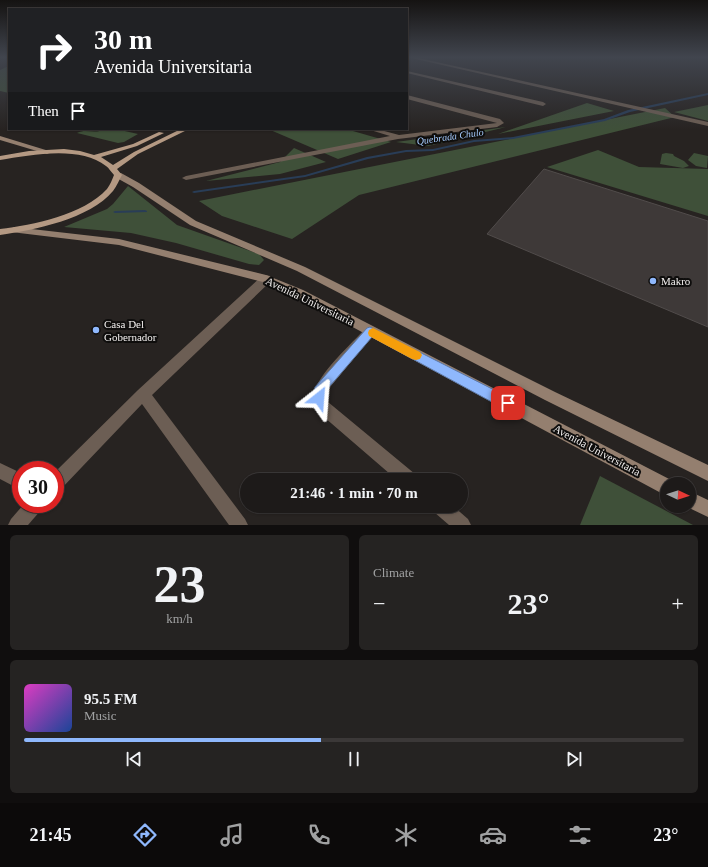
<!DOCTYPE html>
<html lang="en">
<head>
<meta charset="utf-8">
<style>
  body { margin:0; font-family:Georgia,serif; background:#252322; color:#f1f3f6; height:100vh; display:flex; flex-direction:column; font-size:15px; white-space:nowrap }
  * { box-sizing:border-box; margin:0 }
  p { font-size:13px; color:#a0a1a2 }
  .icon { flex:none; width:22px; height:22px; fill:none; stroke:currentColor; stroke-width:2; stroke-linecap:round; stroke-linejoin:round }
  .map { position:relative; height:525px; overflow:hidden }
  .details { display:flex; flex-direction:column; gap:10px; padding:10px; background:#100e0e; flex:1 }
  .details>* { flex:none }
  .guide { position:absolute; left:8px; top:8px; width:400px; height:122px; border-radius:0px; box-shadow:0 1px 3px #0004,0 0 0 1px #3b3838; background:#202124; color:#fff; overflow:hidden }
  .needle { width:26px; rotate:94deg }
  .tools { position:absolute; left:660px; top:477px; display:grid; gap:8px }
  .tools a { display:grid; place-items:center; width:36px; height:36px; border-radius:50%; background:#1d1a19; box-shadow:0 1px 3px #0004,0 0 0 1px #3b3838; font-size:20px }
  .speed { position:absolute; left:12px; top:461px; display:flex; gap:8px; font-size:20px; font-weight:700; text-align:center }
  .speed>* { display:grid; place-content:center; width:52px; height:52px; border-radius:50%; background:#1d1a19; box-shadow:0 1px 3px #0004,0 0 0 1px #3b3838; line-height:1 }
  .speed .limit { border:6px solid #d22; background:#fff; color:#111 }
  .pin { position:absolute; display:grid; place-items:center; width:34px; height:34px; color:#fff; margin:-17px; border-radius:8px; box-shadow:0 2px 6px #0006 }
  .me { position:absolute; width:44px; margin:-22px; rotate:28deg; stroke-linejoin:round; filter:drop-shadow(0 0 3px #0008) }
  .turn { display:flex; align-items:center; gap:14px; height:84px; padding:0 20px; font-size:18px }
  .turn .icon { width:52px; height:52px; stroke-width:2.5 }
  .turn b { display:block; font-size:28px; line-height:34px }
  .then { display:flex; align-items:center; height:38px; padding:0 20px; background:#0003; gap:8px; font-size:15px }
  .big { font-size:30px; font-weight:800; line-height:1.1 }
  .details .tile { flex:1; display:flex; flex-direction:column; justify-content:center; gap:6px; min-width:0; padding:0 14px; border-radius:6px; background:#252322 }
  .details .dial { align-items:center; gap:0 }
  .dial b { font-size:52px; line-height:1 }
  .song { display:flex; align-items:center; gap:12px }
  .cover { width:48px; height:48px; border-radius:6px; background:linear-gradient(135deg,hsl(310 70% 55%),hsl(220 70% 35%)) }
  .played { height:4px; border-radius:2px; background:linear-gradient(90deg,#8fb8fd 45%,#3b3838 45%) }
  .keys { display:flex; justify-content:space-around; direction:ltr }
  .heat { display:flex; justify-content:space-between; align-items:center; font-size:22px; direction:ltr }
  .details .tiles { flex:1; display:grid; gap:10px; grid-template-columns:1fr 1fr }
  .tile:last-child { grid-column:span 2 }
  .trip { position:absolute; left:240px; top:473px; width:228px; height:40px; border-radius:20px; background:#1d1a19; box-shadow:0 1px 3px #0004,0 0 0 1px #3b3838; font-weight:800; line-height:40px; text-align:center }
  .tabs { display:flex; height:64px; justify-content:space-around; align-items:center; background:#0c0a0a; color:#a0a1a2 }
  .tabs .icon { width:28px; height:28px }
  .tabs .current { color:#8fb8fd }
  .tabs b { font-size:18px; color:#f1f3f6 }
  .map>svg:first-child { display:block }
  .green { fill:#3f5039 }
  .lines { fill:none; stroke-linecap:round; stroke-linejoin:round }
  .stream { fill:#293d57; fill-rule:evenodd }
  .building { fill:#3e3938; stroke:#514c4b }
  .minor { fill:#6c5e54; fill-rule:evenodd }
  .secondary { fill:#947f6f; fill-rule:evenodd }
  .primary { fill:#b49983; fill-rule:evenodd }
  .route { fill:#8fb8fd; stroke:#5d78a4 }
  .slow { fill:#f59e0b }
  .poi-dot { fill:#8fb8fd; stroke:#0e0d0c; stroke-width:1.5 }
  .labels { text-anchor:middle; stroke-width:4; stroke-linejoin:round; paint-order:stroke }
  .far-water-label { font-size:10px; font-style:italic; fill:#a5cbfe; stroke:#0e0d0c }
  .poi-label { font-size:11px; fill:#f4f1f0; stroke:#0e0d0c; text-anchor:start }
  .street-label { font-size:11px; fill:#f4f1f0; stroke:#0e0d0c }
</style>
</head>
<body>
<div class="map">
<svg width="708" height="525" viewBox="0 0 708 525">
  <rect width="100%" height="100%" fill="#272321"/>
  <!-- green -->
  <g class="green">
    <path d="M9,66v27l-9,-2v-21z"/>
    <path d="M587,103l27,8 -116,23z"/>
    <path d="M708,105v16l-34,-9z"/>
    <path d="M665,108l10,9 -316,78 -67,44 -70,-23 -23,-15z"/>
    <path d="M506,127l-78,19 -32,-4z"/>
    <path d="M105,129h11l22,5 -14,8 -6,1 -41,-10c10,-5 17,2 28,-4z"/>
    <path d="M268,129h78l45,13 -53,17z"/>
    <path d="M294,148l32,14 -46,12 -74,7 74,-19z"/>
    <path d="M598,150l41,17 69,2v47l-161,-49z"/>
    <path d="M666,153l7,1 1,2 10,5 5,5 -6,2 -23,-4 2,-10z"/>
    <path d="M694,153l14,3 -1,12 -11,-2 -8,-6z"/>
    <path d="M128,186l49,39 82,29 5,6 -5,5 -10,-1 -73,-21 -45,-10 -67,-6 43,-18 6,-5z"/>
    <path d="M600,476l93,49h-113z"/>
  </g>
  <g class="lines">
    <!-- stream -->
    <g class="stream">
      <path d="M708,93v2l-78,17 -25,9 -92,18 -39,3 -41,9 -27,1 -38,7 -63,18 -111,16 -2,-1 2,-1 111,-16 62,-18 39,-7 27,-1 41,-9 39,-3 91,-18 24,-9z"/>
      <path d="M145,210l2,1v1l-32,1 -2,-1 2,-1z"/>
    </g>
  </g>
  <!-- building -->
  <path class="building" d="M544,169l164,52v106l-221,-93z"/>
  <g class="lines">
    <!-- minor -->
    <g class="minor">
      <path d="M407,57h7l294,65v4z"/>
      <path d="M407,71l136,31 3,2 -3,2 -136,-33z"/>
      <path d="M407,95l93,24 4,4 -7,4 -99,12 -212,41 -4,-2 4,-2 204,-40 -23,-7h10l22,6 98,-12 -90,-24z"/>
      <path d="M266,275l4,1 1,3 -1,3 -118,113 93,124 3,6h-19l-87,-121 -81,85 -6,2v-19l83,-82 124,-114z"/>
      <path d="M370,326l4,2 2,3 -2,3 -43,52 -4,7 1,9 87,72 2,6h-20l-80,-69c-2,-6 -5,-12 -3,-18 4,-19 38,-50 52,-65z"/>
      <path d="M0,463l21,10v17l-21,-11z"/>
      <path d="M24,504h19l-2,6 -13,15h-20l3,-6z"/>
      <path d="M432,506h21l15,13 3,6h-22l-15,-13z"/>
    </g>
    <!-- secondary -->
    <g class="secondary">
      <path d="M0,136l49,15 2,1 -4,2 -47,-14z"/>
      <path d="M115,173h6l18,10 57,38 109,46 250,125 153,73v16l-163,-81 -248,-129 -107,-46 -57,-38 -18,-10z"/>
      <path d="M14,227l105,12 147,36 37,15 370,191 1,3h-7v11l-6,-2 -366,-197 -32,-14 -144,-37 -108,-13 -2,-2z"/>
      <path d="M689,491l19,9v17l-23,-11h4z"/>
    </g>
    <!-- primary -->
    <path class="primary" d="M181,129h8l-51,25 -21,15 5,6c-3,5 -5,11 -9,16 -23,28 -79,39 -113,44v-6c33,-4 83,-14 107,-40 3,-4 5,-9 7,-14 -3,-3 -5,-7 -8,-9 -26,-21 -76,-11 -106,-6v-4l29,-5 35,-2 16,2 14,4 39,-11 26,-12 5,1 -27,13 -36,11 12,8 21,-13z"/>
  </g>
  <!-- sky -->
  <linearGradient id="sky" x2="0" y2="1"><stop stop-color="#151312"/><stop offset="0.44" stop-color="#41454e"/><stop offset="1" stop-color="#41454e" stop-opacity="0"/></linearGradient>
  <rect width="708" height="130" fill="url(#sky)"/>
  <!-- route -->
  <path class="route" d="M370,327l142,72 2,4 -2,5 -4,1 -5,-1 -131,-71 -42,49 -5,7 -2,9 -4,1 -5,-1 -2,-4 3,-11 52,-59z"/>
  <!-- slow -->
  <path class="slow" d="M373,328l47,24 2,3 -2,4 -4,1 -4,-1 -43,-23 -1,-3 1,-3z"/>
  <!-- markers -->
  <g class="poi-dot">
    <circle cx="653" cy="281" r="4"/>
    <circle cx="96" cy="330" r="4"/>
  </g>
  <g class="labels">
    <!-- far-water labels -->
    <g class="far-water-label">
      <text transform="translate(450 136) rotate(-8)" y="4">Quebrada Chulo</text>
    </g>
    <!-- poi labels -->
    <g class="poi-label">
      <text x="661" y="285">Makro</text>
      <text x="104" y="328">Casa Del<tspan x="104" dy="13">Gobernador</tspan></text>
    </g>
    <!-- street labels -->
    <g class="street-label">
      <text transform="translate(310 301) rotate(26)" y="4">Avenida Universitaria</text>
      <text transform="translate(597 450) rotate(28)" y="4">Avenida Universitaria</text>
    </g>
  </g>
</svg>
<div class="tools">
<a><svg class="needle" viewBox="-14 -14 28 28"><path d="M0-13l5 13h-10z" fill="#e53935"/><path d="M0 13l5-13h-10z" fill="#a0a1a2"/></svg></a>
</div>
<div class="speed"><div class="limit">30</div></div>
<div class="pin" style="left:508px;top:403px;background:#d93025"><svg class="icon" aria-label="arrive" viewBox="0 0 24 24"><path d="M6 21V4h12l-3 4 3 4H6"/></svg></div>
<svg class="me" style="left:319px;top:398px" viewBox="-20 -20 40 40"><path d="M0-17L14 15 0 8-14 15z" fill="#8fb8fd" stroke="#fff" stroke-width="4"/></svg>
<div class="trip">21:46 · 1 min · 70 m</div>
<div class="guide">
<div class="turn"><svg class="icon" aria-label="right" viewBox="0 0 24 24"><path d="M7 20v-9h11M14 6l5 5-5 5"/></svg><div><b>30 m</b>Avenida Universitaria</div></div>
<div class="then">Then<svg class="icon" aria-label="arrive" viewBox="0 0 24 24"><path d="M6 21V4h12l-3 4 3 4H6"/></svg></div>
</div>
</div>
<section class="details">
<div class="tiles">
<div class="tile dial"><b>23</b><p>km/h</p></div>
<div class="tile"><p>Climate</p>
<div class="heat"><a>−</a><b class="big">23°</b><a>+</a></div>
</div>
<div class="tile">
<div class="song"><i class="cover"></i><div><b>95.5 FM</b><p>Music</p></div></div>
<div class="played"></div>
<div class="keys"><svg class="icon" aria-label="previous" viewBox="0 0 24 24"><path d="M18 5L8 12l10 7zM5 5v14"/></svg><svg class="icon" aria-label="pause" viewBox="0 0 24 24"><path d="M8 5v14M16 5v14"/></svg><svg class="icon" aria-label="next" viewBox="0 0 24 24"><path d="M6 5l10 7-10 7zM19 5v14"/></svg></div>
</div>
</div>
</section>
<nav class="tabs">
<b>21:45</b>
<svg class="icon current" aria-label="directions" viewBox="0 0 24 24"><path d="M12 3l9 9-9 9-9-9zM9 14v-3h6M13 9l2 2-2 2"/></svg>
<svg class="icon" aria-label="music" viewBox="0 0 24 24"><path d="M9 18V5l10-2v13"/><circle cx="6" cy="18" r="3"/><circle cx="16" cy="16" r="3"/></svg>
<svg class="icon" aria-label="phone" viewBox="0 0 24 24"><path d="M5 4h4l2 5-3 2q2 4 5 5l2-3 5 2v4C11 20 4 13 5 4z"/></svg>
<svg class="icon" aria-label="climate" viewBox="0 0 24 24"><path d="M12 3v18M4 7l16 10M4 17L20 7"/></svg>
<svg class="icon" aria-label="car" viewBox="0 0 24 24"><path d="M5 17H2v-5l4-1 3-4h7l3 4 3 1v5h-3M9 17h6M6 11h13"/><circle cx="7" cy="17" r="2"/><circle cx="17" cy="17" r="2"/></svg>
<svg class="icon" aria-label="filters" viewBox="0 0 24 24"><path d="M4 7h16M4 17h16"/><circle cx="9" cy="7" r="2"/><circle cx="15" cy="17" r="2"/></svg>
<b>23°</b>
</nav>
</body>
</html>
